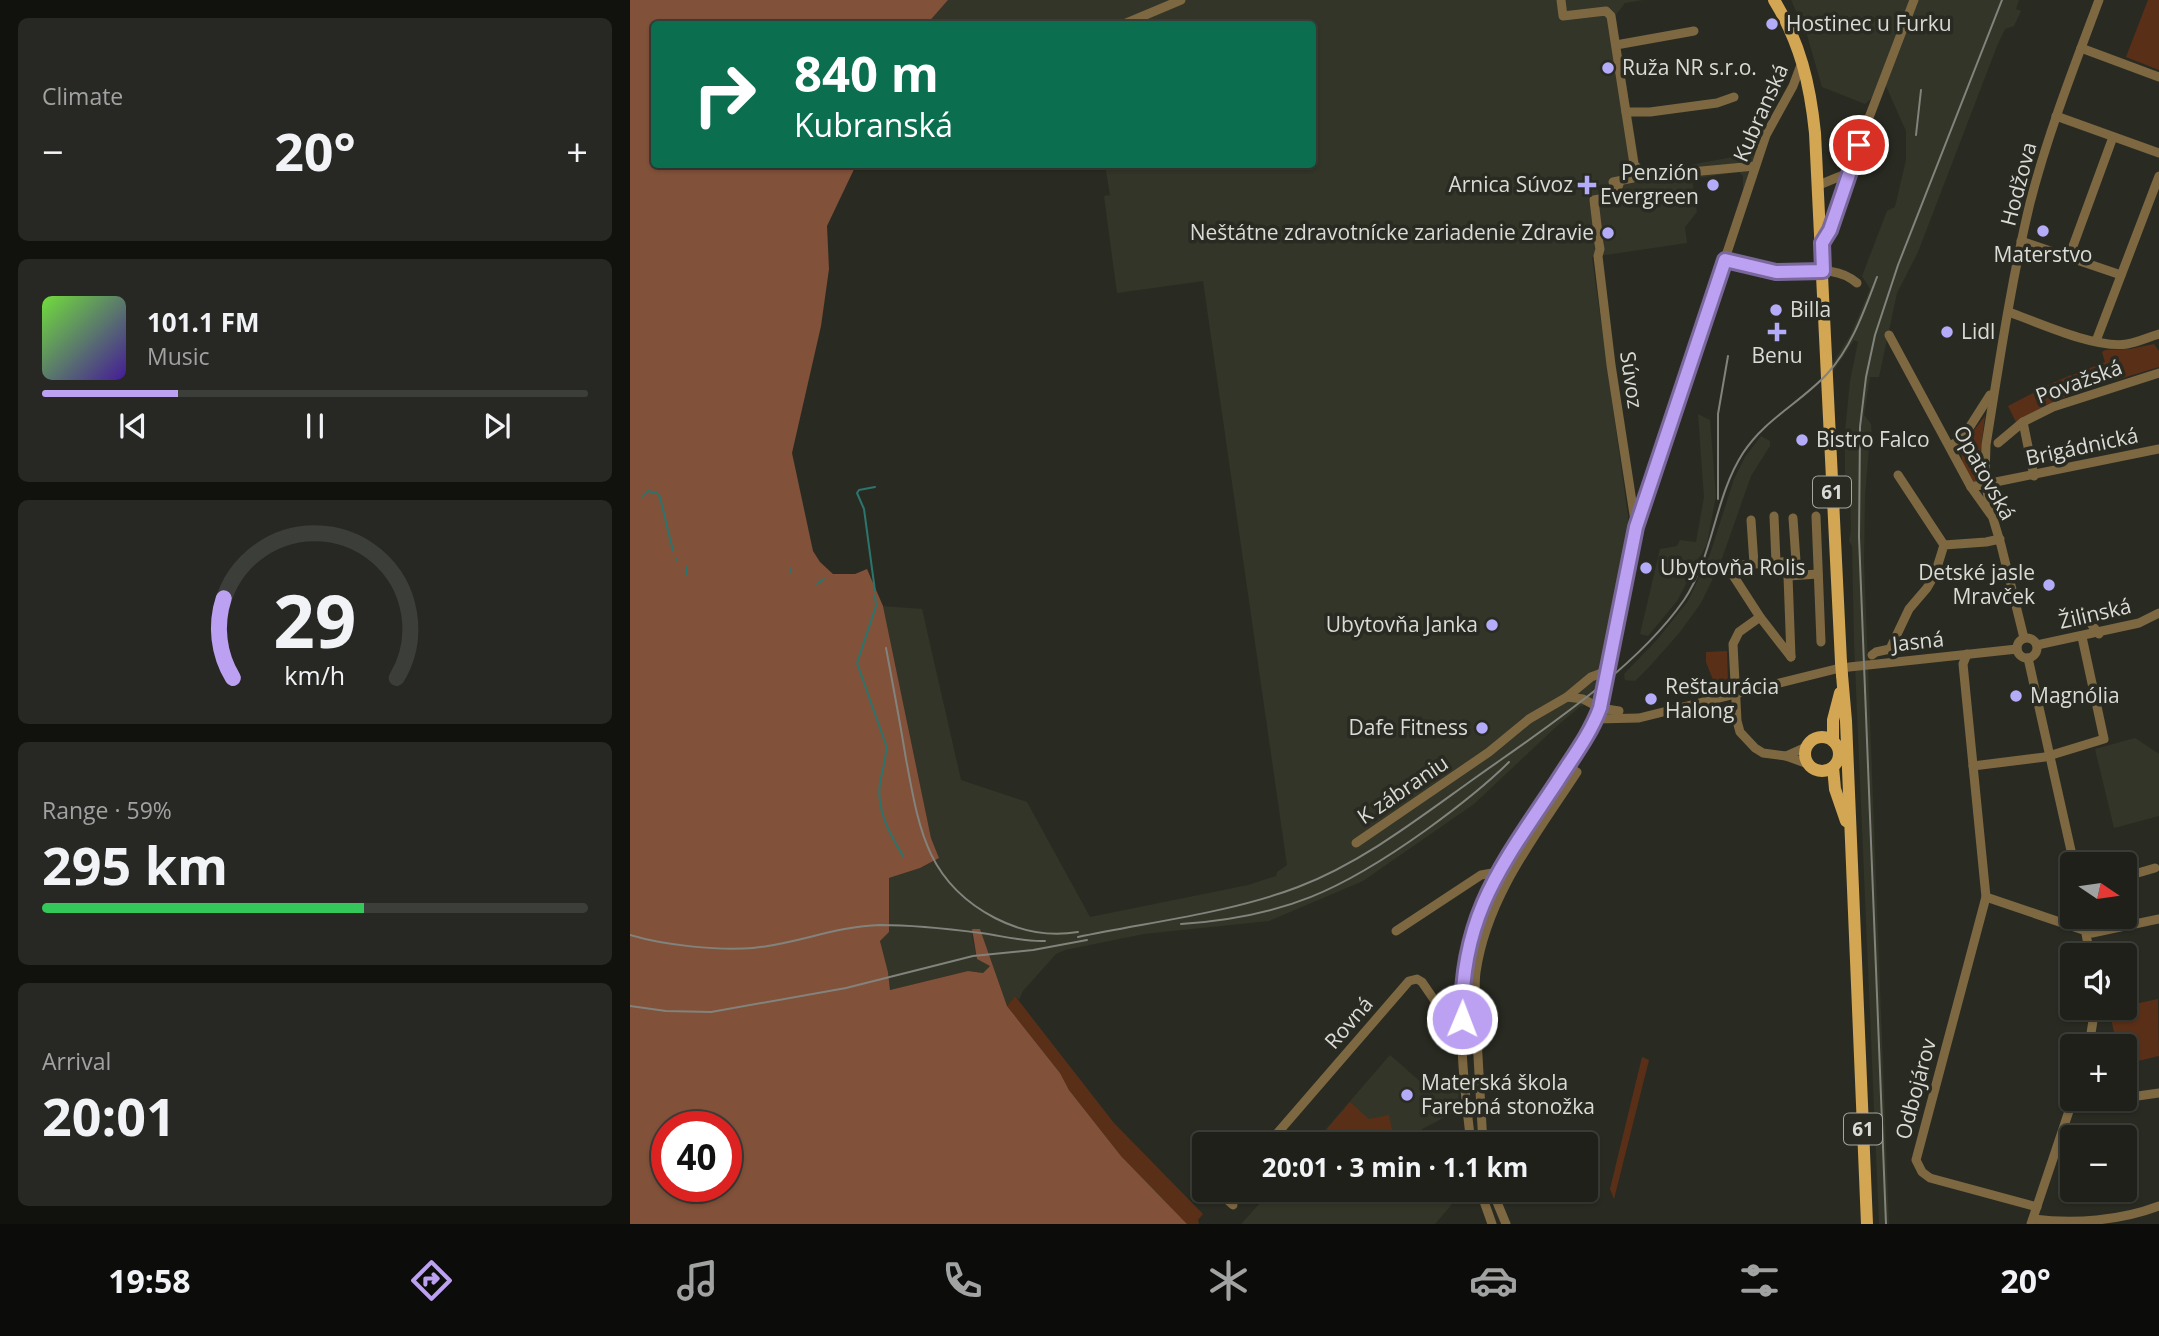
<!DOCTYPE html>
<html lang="en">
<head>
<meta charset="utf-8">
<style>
  body { margin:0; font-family:"Open Sans",sans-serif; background:#272823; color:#f1f3f6; height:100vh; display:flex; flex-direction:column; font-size:26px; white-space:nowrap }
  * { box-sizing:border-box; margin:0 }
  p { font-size:23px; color:#a1a3a2 }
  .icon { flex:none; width:38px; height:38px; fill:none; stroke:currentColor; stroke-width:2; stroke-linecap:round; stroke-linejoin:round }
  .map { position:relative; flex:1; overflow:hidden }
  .side { display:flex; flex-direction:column; gap:18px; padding:18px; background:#11120e; width:630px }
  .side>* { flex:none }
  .guide { position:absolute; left:21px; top:21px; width:665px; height:147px; border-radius:7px; box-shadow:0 2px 5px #0004,0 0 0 2px #3c3e39; background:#0b6e4f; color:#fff; overflow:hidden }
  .needle { width:46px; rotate:103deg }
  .buttons { position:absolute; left:1430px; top:852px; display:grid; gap:14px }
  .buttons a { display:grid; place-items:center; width:77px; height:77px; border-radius:7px; background:#1f201a; box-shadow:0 2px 5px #0004,0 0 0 2px #3c3e39; font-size:35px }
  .speed { position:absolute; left:21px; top:1111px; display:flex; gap:14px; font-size:35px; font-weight:700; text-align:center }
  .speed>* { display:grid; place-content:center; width:91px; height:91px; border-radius:50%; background:#1f201a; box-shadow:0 2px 5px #0004,0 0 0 2px #3c3e39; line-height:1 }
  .speed .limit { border:10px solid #d22; background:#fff; color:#111 }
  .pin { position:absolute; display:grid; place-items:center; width:60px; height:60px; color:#fff; margin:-30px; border:4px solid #fff; border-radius:50%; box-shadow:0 2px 7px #0007 }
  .me { position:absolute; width:77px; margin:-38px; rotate:1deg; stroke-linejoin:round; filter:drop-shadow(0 0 5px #0008) }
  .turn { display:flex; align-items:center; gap:24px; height:147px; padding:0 28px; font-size:32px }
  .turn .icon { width:91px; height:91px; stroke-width:2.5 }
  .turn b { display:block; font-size:49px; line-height:60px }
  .big { font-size:52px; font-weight:700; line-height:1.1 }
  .side .tile { flex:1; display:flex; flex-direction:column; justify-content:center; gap:10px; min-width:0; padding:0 24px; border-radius:10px; background:#272823 }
  .side .dial { align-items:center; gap:0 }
  .dial svg { height:182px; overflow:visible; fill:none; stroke:#3c3e39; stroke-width:7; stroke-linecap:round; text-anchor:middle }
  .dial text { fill:#f1f3f6; stroke:none }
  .song { display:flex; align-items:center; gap:21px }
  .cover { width:84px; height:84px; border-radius:10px; background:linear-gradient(135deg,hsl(100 70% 55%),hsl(260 70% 35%)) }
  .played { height:7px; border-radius:4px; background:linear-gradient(90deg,#bca0f2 25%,#3c3e39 25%) }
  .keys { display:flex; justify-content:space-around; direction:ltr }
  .heat { display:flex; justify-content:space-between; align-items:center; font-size:38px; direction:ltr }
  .charge { height:10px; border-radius:5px; background:linear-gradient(90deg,#34c759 59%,#3c3e39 0) }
  .trip { position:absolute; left:562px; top:1132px; width:406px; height:70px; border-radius:7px; background:#1f201a; box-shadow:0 2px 5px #0004,0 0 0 2px #3c3e39; font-weight:700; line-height:70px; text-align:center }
  .tabs { display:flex; height:112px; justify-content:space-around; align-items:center; background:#0c0d0a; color:#a1a3a2 }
  .tabs .icon { width:49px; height:49px }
  .tabs .on { color:#bca0f2 }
  .tabs b { font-size:32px; color:#f1f3f6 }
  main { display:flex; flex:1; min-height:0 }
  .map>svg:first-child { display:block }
  .built { fill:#323527 }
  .green { fill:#5a2f18 }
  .forest { fill:#81513a; fill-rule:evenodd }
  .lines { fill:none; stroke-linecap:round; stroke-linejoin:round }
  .stream { stroke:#2b756d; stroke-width:2 }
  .minor { stroke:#7e6842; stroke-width:9 }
  .major { stroke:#d2a653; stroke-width:12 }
  .rail { stroke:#82837c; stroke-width:2 }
  .major-bridge { stroke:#d2a653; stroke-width:12 }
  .route-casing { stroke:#7a689d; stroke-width:18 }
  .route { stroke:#bca0f2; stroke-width:12 }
  .poi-dot { fill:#b4acf9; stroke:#292b22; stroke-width:2.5 }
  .labels { text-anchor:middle; stroke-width:7; stroke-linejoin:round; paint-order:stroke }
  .shield { fill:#292b22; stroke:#a5a6a0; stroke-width:2 }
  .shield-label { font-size:19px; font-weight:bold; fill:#dadbd6 }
  .poi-label { font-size:21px; fill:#dadbd6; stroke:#292b22; text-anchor:start }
  .street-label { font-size:21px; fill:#dadbd6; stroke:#292b22 }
</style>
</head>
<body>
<main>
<section class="side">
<div class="tile"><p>Climate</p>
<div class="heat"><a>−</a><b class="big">20°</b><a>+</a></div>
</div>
<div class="tile">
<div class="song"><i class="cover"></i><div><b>101.1 FM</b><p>Music</p></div></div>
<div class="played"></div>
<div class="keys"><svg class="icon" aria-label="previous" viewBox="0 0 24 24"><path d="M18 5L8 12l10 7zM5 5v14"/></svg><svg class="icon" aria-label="pause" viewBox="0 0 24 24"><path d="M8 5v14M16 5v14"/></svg><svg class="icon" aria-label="next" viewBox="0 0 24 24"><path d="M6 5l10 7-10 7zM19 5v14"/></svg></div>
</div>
<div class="tile dial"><svg viewBox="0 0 100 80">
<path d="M14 69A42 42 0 1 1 86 69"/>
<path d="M14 69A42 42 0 0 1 10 34" stroke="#bca0f2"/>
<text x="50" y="56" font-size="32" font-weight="700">29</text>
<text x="50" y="72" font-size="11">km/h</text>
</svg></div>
<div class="tile"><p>Range · 59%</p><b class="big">295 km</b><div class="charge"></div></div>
<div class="tile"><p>Arrival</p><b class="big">20:01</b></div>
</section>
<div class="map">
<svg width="1529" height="1224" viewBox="0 0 1529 1224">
  <rect width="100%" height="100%" fill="#292b22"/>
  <!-- built -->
  <g class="built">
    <path d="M318,0h695l-18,3 -10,13 24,146 4,5 13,4 99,-18 -12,37v-14l-4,-4 -47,7 5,33 -12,15 2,16 -95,14 38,273 -31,165 -14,10 -4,1 -23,19 -84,79 -111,77 -94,40 -125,13 -79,16 -9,4 -33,37 -4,9 -4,-4 -8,10 -27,-77 -8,6 5,24 12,5 1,2 -7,7 -15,-2 -78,19 -2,-18 -8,-31 9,-9v-54l31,-10 19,-10 -8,-20 -48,-232 39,3 39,171 66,22 63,115 158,-32 28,-9 1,-4 10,-7 -84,-584 -86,12 -13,-97 6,-1 -5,-30 207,-1v-140h-385z"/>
    <path d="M1161,0h228l-3,9 5,2 -7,15 -9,3 -8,17 -79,206 -21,41 -18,84h-9l-6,38 7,9 1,14 -3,9 -4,48 -1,67 25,662h-10l-25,-582 -2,-96 -3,-5 2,-11 -1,-38 -1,-7h-4v-53l5,-51 8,-39 -4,-2 -21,32v-9l18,-29 19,-45 -8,-13 25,-65 8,-4 11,-47v-29l-20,-45 -21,18 -43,-17 -15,-52z"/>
    <path d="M1068,414l12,6 6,76 -9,48 -30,57 -29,35 -8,-2 20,-85 17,-3 3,-6 16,2 8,-45z"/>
    <path d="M1131,436l9,5v5l-19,30 -31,88 -19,39 -21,29 -30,34 -15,15 -10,-1 -1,-6 32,-33 32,-40 22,-47 24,-75 11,-22z"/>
    <path d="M1505,738l24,16v62l-45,12 -19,-79z"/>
    <path d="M760,1055l34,30 8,-8 12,12 14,-7 1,28 -37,19 -10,15h-99z"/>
    <path d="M642,1190h126l13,12 19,-1 14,-5 8,-6h4l4,5 -25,29h-194z"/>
  </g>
  <!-- green -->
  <g class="green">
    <path d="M1518,0h11v70l-33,-13z"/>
    <path d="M1524,344l5,7v16l-43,13 -5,-2 -31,12 -7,-15 32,-13 -3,-10 3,-2 25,-1z"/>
    <path d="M1441,375l8,16 -33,14 -7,-16z"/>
    <path d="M1405,392l8,16 -27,14 -8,-16z"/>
    <path d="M1355,416l-5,39v27l-8,1c-20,-36 -9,-37 13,-67z"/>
    <path d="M1097,651l1,31 -13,3 -9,-23v-10z"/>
    <path d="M385,996l99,127 89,91 -5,6 1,4h-12l-66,-68 -52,-66 -9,-17 -53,-67z"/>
    <path d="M1528,999l1,57 -34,8 -1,-18h-7l-8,-37 15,-1 1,-2z"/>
    <path d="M1012,1057l7,3 -35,139 -4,-10z"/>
    <path d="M720,1102l19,17 20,-4 6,29h-49l-19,-15z"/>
  </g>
  <!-- forest -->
  <path class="forest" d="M0,0h318l-21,24h-273v140l202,1 -29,61 2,43 -8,57 -29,127 21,98 7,11 13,12h22l12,-5 16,37 48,232 8,20 -19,10 -31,10v54l-9,9 8,31 2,18 78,-19 15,2 7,-7 -13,-7 -5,-30h8l27,77 53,67 9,17 52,66 66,68h-557zM37,1127h59v59h-59z"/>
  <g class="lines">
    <!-- stream -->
    <g class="stream">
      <path d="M245,487l-16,3 -2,3 7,16 11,82"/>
      <path d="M13,496l5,-5 9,2 3,4 13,54"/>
      <path d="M46,559l1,1"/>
      <path d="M56,567l1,8"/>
      <path d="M160,572v-3"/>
      <path d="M187,584l7,-5"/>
      <path d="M245,595l1,11 -19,57 29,82c1,13 -4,25 -6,38 -4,27 10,51 23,73"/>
    </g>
    <!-- minor -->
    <g class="minor">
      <path d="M931,0l2,16 43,-5 5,5 23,148 8,10 6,2 107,-10"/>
      <path d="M494,24l57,-24"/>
      <path d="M986,45l78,-14"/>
      <path d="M1451,48l78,29"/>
      <path d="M996,112h24l67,-9 17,-6"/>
      <path d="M1426,116l103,37"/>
      <path d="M983,182l20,-4 9,-4"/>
      <path d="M1189,185l29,-12"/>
      <path d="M968,234l-4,-34 21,-4 5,-15"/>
      <path d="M968,238l2,11 -2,7 13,109 24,156"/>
      <path d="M1391,241l100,34"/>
      <path d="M1192,243l8,-13 22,-68 62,-162"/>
      <path d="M1439,257l44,-120"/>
      <path d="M1095,260c16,4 32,10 48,11 29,4 60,-9 84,12"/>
      <path d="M1379,312c30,11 87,37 118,32 11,-2 22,-7 32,-10"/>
      <path d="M1259,335l82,152 20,28"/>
      <path d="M1466,341l63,-165"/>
      <path d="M1368,443l25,-21"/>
      <path d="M1320,446l12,-7 28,-44"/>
      <path d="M1268,475l46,70"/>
      <path d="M1404,476l-11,-54 30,-15 106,-34"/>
      <path d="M1341,487l188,-38"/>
      <path d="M1144,516l2,46"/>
      <path d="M1186,516l5,126"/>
      <path d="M1121,520l3,44"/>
      <path d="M1451,611l18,23"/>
      <path d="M1130,617l-21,15 -6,12 4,77 3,11 15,16 8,5 23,3 22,8"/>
      <circle cx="1397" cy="648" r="10"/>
      <path d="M1394,638l-23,-93 -12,-40 -4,-30 1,-30c13,-81 25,-163 44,-242 18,-70 44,-136 69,-203"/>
      <path d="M1407,645l102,-22 20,-10"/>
      <path d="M1337,654l-4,10 23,233 -70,263 6,12 8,6 107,29"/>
      <path d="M1242,655l4,-3 14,-3 19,-40 18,-21 8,-14 9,-29 42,-3 14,-3"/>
      <path d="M1161,657l-31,-40 -33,-51 69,-5 -3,-43"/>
      <path d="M1161,657l-3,-81 30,-2"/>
      <path d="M1398,658l46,206"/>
      <path d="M937,697l16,2 17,9 19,3"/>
      <path d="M966,719l43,-1 201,-50 177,-19"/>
      <path d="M1156,756l20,-9"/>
      <path d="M1343,766l72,-9 59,-18 -22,-102"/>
      <path d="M726,843l133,-91 40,-33 38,-22 24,-20 16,-6"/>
      <path d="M1494,877l31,-9"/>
      <path d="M1356,897l106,36 67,-14"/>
      <path d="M1453,917l7,39"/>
      <path d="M766,931l85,-56 17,-3"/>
      <path d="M1459,1046l6,-38"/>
      <path d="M1494,1098l35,-5"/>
      <path d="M1440,1106l48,-7"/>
      <path d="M638,1144l141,-163 8,-2 5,3 26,38 14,-1"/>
      <path d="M841,1144c-9,-77 -20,-163 10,-237 11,-29 28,-54 45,-79 21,-31 41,-62 62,-93l8,-16 40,-192 130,-392 27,-49 9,-24"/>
      <path d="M853,1144c-2,-41 -5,-82 -7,-123 0,-16 -2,-33 0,-49 11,-76 60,-137 101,-200l-10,-6"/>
      <path d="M586,1190l17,15"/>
      <path d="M850,1190l12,34"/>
      <path d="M862,1190l14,34"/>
      <path d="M1403,1219c41,5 87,2 126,-13"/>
      <path d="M1401,1224l42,-125"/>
    </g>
    <!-- major -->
    <g class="major">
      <path d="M1144,0c26,42 36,84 41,133l26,529"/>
      <path d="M1212,675l4,46 21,503"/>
      <circle cx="1192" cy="754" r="17"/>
      <path d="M1203,741v-21l7,-27"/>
      <path d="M1203,767l2,22 11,32"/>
    </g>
    <!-- rail -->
    <g class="rail">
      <path d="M1286,135l5,-45"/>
      <path d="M1088,499v-85l10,-58"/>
      <path d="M256,648c7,37 14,74 20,111 13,69 20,123 89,159 27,14 53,19 83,14"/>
      <path d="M551,924c104,-7 161,-34 245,-94 29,-21 57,-42 83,-68"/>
      <path d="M0,935c33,10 88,16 123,13 43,-4 83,-22 127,-23 32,0 70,4 101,8 22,3 43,9 64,8"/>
      <path d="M448,937c71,-15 152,-24 220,-50 65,-25 121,-69 177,-109 69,-49 161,-109 209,-178 30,-45 30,-102 59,-147 22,-34 57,-50 84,-79 25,-27 37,-63 50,-97"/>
      <path d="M0,1006l36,5 45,1 135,-24 127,-32 60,-6 54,-10"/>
      <path d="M1256,1224l-27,-687 1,-110 6,-50 9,-42 23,-70 104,-265"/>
    </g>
    <!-- major-bridge -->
    <path class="major-bridge" d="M1211,662l1,13"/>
  </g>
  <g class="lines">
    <defs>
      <path id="route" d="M832,1019c-1,-105 40,-154 95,-237 15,-24 33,-47 43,-74l36,-181 89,-267 51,12 47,-1 -1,-28 8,-13 29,-85"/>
    </defs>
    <!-- route casing -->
    <use href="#route" class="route-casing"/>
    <!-- route -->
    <use href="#route" class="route"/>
  </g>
  <!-- markers -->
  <g class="poi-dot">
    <circle cx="1142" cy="24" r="7"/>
    <circle cx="978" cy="68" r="7"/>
    <path d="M953.5 174.5h7v7h7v7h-7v7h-7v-7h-7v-7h7z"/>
    <circle cx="1083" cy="185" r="7"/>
    <circle cx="1413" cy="231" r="7"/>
    <circle cx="978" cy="233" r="7"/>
    <circle cx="1146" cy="310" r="7"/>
    <path d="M1143.5 321.5h7v7h7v7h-7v7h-7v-7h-7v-7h7z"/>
    <circle cx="1317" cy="332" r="7"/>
    <circle cx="1172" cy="440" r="7"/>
    <circle cx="1016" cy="568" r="7"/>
    <circle cx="1419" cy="585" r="7"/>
    <circle cx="862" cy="625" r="7"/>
    <circle cx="1386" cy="696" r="7"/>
    <circle cx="1021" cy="699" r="7"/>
    <circle cx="852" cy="728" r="7"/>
    <circle cx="777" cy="1095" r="7"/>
  </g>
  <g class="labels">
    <!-- shield labels -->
    <g class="shield">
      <rect x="1183" y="476.5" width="38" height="31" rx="5"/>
      <rect x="1214" y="1113.5" width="38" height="31" rx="5"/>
    </g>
    <g class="shield-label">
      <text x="1202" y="499">61</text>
      <text x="1233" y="1136">61</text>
    </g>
    <!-- poi labels -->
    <g class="poi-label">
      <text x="1156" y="31">Hostinec u Furku</text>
      <text x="992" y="75">Ruža NR s.r.o.</text>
      <text x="1069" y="180" text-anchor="end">Penzión<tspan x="1069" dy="24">Evergreen</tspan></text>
      <text x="943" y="192" text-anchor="end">Arnica Súvoz</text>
      <text x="964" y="240" text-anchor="end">Neštátne zdravotnícke zariadenie Zdravie</text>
      <text x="1413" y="262" text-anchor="middle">Materstvo</text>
      <text x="1160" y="317">Billa</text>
      <text x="1331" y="339">Lidl</text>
      <text x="1147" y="363" text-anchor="middle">Benu</text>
      <text x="1186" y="447">Bistro Falco</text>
      <text x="1030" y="575">Ubytovňa Rolis</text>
      <text x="1405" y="580" text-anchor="end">Detské jasle<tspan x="1405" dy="24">Mravček</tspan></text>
      <text x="848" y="632" text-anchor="end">Ubytovňa Janka</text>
      <text x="1035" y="694">Reštaurácia<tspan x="1035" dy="24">Halong</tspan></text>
      <text x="1400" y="703">Magnólia</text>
      <text x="838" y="735" text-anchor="end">Dafe Fitness</text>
      <text x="791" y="1090">Materská škola<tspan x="791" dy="24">Farebná stonožka</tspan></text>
    </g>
    <!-- street labels -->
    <g class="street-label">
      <text transform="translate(1131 113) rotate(-66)" y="7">Kubranská</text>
      <text transform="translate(1389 184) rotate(-75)" y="7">Hodžova</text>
      <text transform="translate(1001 380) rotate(82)" y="7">Súvoz</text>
      <text transform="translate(1449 382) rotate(-20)" y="7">Považská</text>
      <text transform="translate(1452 447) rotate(-12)" y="7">Brigádnická</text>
      <text transform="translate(1354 473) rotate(61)" y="7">Opatovská</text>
      <text transform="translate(1465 614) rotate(-13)" y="7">Žilinská</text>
      <text transform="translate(1288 642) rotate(-6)" y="7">Jasná</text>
      <text transform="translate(773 790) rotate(-34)" y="7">K zábraniu</text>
      <text transform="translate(719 1023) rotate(-49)" y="7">Rovná</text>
      <text transform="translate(1286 1089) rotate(-75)" y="7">Odbojárov</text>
    </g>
  </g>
</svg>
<div class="buttons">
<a><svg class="needle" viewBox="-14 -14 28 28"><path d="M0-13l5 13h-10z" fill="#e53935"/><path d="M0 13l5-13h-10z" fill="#a1a3a2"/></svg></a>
<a><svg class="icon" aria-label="sound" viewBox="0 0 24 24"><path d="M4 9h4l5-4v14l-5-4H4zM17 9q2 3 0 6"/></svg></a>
<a>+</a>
<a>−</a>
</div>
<div class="speed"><div class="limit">40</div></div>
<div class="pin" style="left:1229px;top:145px;background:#d93025"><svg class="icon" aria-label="arrive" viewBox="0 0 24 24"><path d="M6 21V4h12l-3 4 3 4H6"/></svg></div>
<svg class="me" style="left:832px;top:1019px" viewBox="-20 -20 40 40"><circle r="17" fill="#bca0f2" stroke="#fff" stroke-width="3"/><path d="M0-11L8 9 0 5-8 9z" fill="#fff"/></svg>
<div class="trip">20:01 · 3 min · 1.1 km</div>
<div class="guide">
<div class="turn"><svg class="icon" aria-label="right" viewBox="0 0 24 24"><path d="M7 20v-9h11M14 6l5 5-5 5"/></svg><div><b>840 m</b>Kubranská</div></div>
</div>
</div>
</main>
<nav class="tabs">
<b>19:58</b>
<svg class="icon on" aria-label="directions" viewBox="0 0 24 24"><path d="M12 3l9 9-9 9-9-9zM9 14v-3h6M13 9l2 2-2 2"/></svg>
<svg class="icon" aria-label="music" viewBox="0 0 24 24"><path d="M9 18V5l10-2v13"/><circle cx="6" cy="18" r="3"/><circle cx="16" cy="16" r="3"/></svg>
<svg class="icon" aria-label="phone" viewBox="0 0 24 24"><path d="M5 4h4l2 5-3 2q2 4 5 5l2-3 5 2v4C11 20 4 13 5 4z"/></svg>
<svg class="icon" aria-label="climate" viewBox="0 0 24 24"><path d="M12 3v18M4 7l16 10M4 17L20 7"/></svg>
<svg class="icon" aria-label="car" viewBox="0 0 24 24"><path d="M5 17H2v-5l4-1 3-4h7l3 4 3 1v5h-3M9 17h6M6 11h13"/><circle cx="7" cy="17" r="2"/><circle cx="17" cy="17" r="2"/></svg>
<svg class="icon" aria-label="filters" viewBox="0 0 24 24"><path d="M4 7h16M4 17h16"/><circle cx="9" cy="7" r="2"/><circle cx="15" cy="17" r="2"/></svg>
<b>20°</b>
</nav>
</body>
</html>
